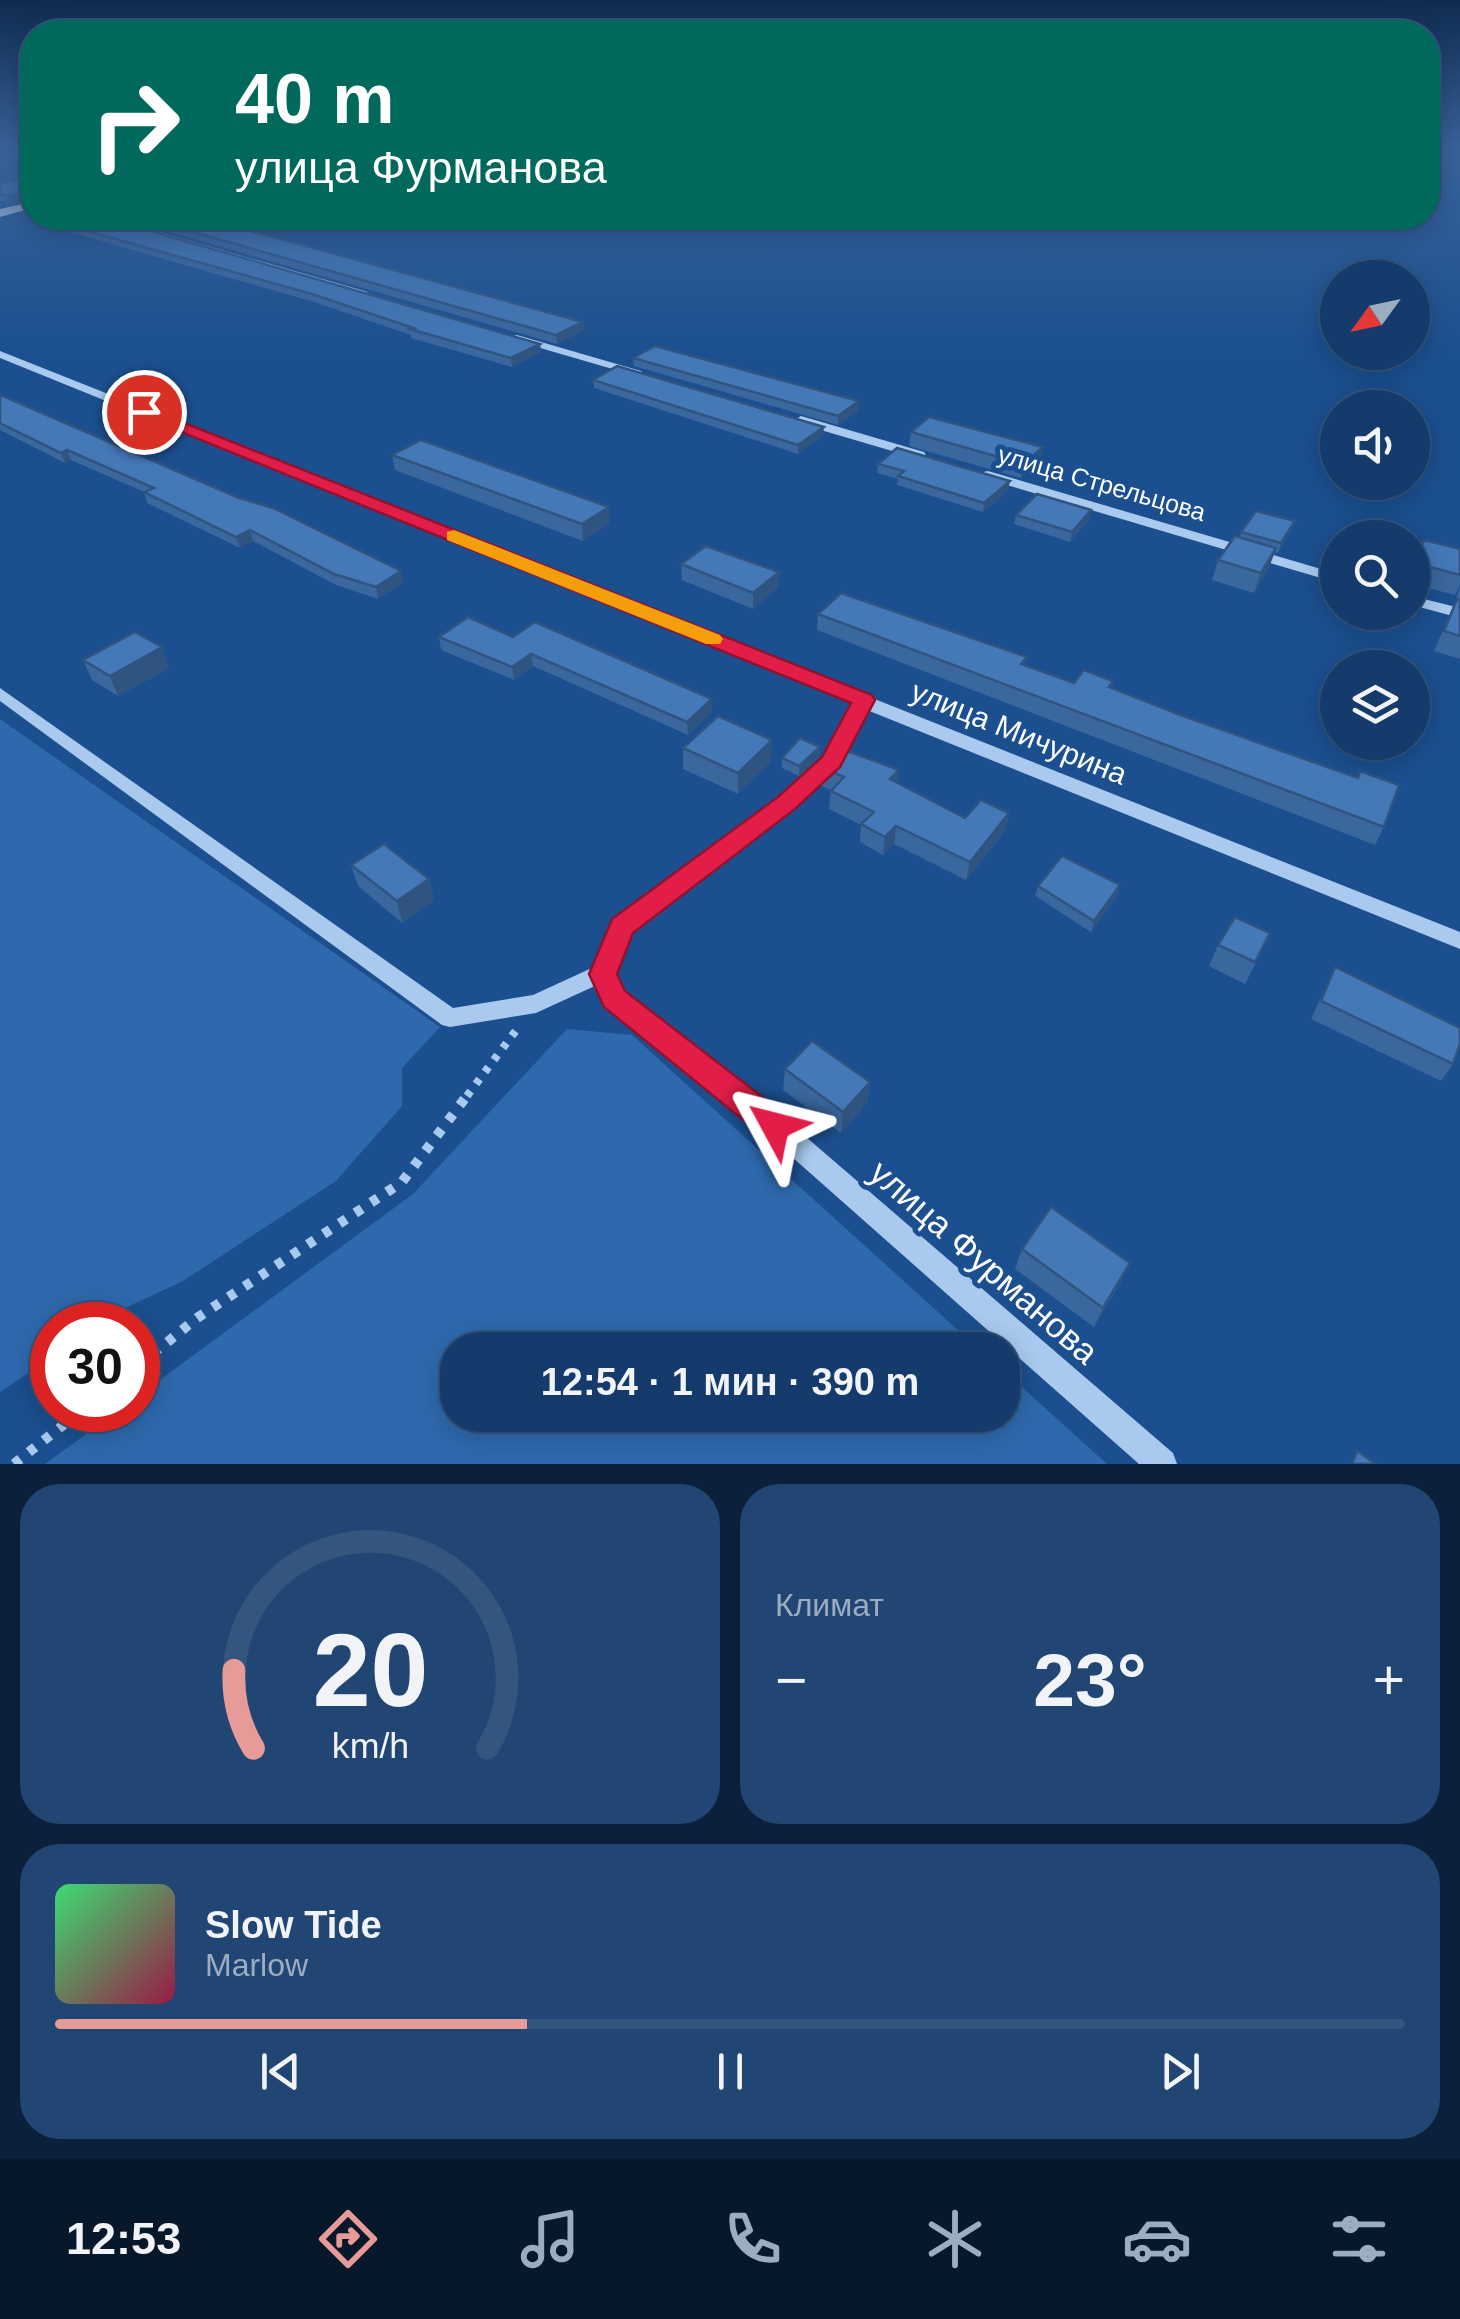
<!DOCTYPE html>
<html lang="ru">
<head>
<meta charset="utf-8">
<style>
  body { margin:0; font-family:Helvetica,sans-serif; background:#214673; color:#f1f3f6; height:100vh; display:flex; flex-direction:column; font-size:38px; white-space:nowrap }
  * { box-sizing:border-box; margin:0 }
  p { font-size:32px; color:#9dadc1 }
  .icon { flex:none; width:55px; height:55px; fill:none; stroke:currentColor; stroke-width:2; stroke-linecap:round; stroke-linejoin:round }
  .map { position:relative; height:1464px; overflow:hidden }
  .sheet { display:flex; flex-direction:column; gap:20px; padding:20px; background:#0b203b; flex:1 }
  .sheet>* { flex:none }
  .hud { position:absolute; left:20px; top:20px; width:1420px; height:210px; border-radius:40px; box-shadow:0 5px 25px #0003,0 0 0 2px #33557e; background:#00695c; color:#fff; overflow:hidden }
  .needle { width:65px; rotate:237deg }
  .controls { position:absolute; left:1320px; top:260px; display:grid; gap:20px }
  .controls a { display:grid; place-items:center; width:110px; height:110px; border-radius:50%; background:#143b6b; box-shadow:0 5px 25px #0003,0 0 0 2px #33557e; font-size:50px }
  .speed { position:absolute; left:30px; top:1302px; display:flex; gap:20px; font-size:50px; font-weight:700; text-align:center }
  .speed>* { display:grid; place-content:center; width:130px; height:130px; border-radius:50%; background:#143b6b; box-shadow:0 5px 25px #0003,0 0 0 2px #33557e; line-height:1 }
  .speed .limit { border:15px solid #d22; background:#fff; color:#111 }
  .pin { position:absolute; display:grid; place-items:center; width:85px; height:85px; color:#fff; margin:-42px; border:5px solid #fff; border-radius:50%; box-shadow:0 2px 10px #0007 }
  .me { position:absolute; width:110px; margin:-55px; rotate:308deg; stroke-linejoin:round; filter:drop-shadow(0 0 8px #0008) }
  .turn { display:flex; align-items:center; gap:35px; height:210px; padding:0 50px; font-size:45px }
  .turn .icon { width:130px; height:130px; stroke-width:2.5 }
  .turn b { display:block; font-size:70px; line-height:85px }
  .big { font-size:75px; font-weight:800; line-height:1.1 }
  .sheet .tile { flex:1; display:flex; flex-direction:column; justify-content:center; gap:15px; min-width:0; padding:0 35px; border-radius:40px; background:#214673 }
  .sheet .dial { align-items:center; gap:0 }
  .dial svg { height:260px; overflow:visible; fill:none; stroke:#33557e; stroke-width:7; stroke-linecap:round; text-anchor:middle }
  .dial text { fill:#f1f3f6; stroke:none }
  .song { display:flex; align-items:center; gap:30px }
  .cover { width:120px; height:120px; border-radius:15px; background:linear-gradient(135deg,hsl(140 70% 55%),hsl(340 70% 35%)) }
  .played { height:10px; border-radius:5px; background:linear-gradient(90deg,#e69b98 35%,#33557e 35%) }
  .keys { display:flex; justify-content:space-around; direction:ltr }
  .heat { display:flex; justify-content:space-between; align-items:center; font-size:55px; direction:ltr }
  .sheet .tiles { flex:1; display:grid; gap:20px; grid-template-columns:1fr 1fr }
  .tile:last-child { grid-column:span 2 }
  .trip { position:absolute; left:440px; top:1332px; width:580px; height:100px; border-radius:40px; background:#143b6b; box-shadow:0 5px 25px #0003,0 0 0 2px #33557e; font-weight:800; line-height:100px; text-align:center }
  .tabs { display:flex; height:160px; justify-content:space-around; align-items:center; background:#08182b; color:#9dadc1 }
  .tabs .icon { width:70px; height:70px }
  .tabs .selected { color:#e69b98 }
  .tabs b { font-size:45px; color:#f1f3f6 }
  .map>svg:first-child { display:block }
  .green { fill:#2e69ad }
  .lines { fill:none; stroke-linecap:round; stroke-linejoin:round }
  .path-far1 { stroke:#a9c9ee; stroke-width:8; stroke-dasharray:6 9; stroke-linecap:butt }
  .path { stroke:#a9c9ee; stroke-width:10; stroke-dasharray:8 11; stroke-linecap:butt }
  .minor { fill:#a9c9ee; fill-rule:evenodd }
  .major { fill:#f0f6ff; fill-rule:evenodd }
  .wall { fill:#3a679d }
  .shaded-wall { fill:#305480 }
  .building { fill:#4478b7; stroke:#305480; stroke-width:2.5 }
  .route { fill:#e11d48; stroke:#92132f; stroke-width:2.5 }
  .slow { fill:#f59e0b }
  .labels { text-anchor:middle; stroke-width:10; stroke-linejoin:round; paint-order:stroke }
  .far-street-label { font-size:25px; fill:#fff; stroke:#1b4f8f }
  .street-label { font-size:30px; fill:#fff; stroke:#1b4f8f }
  .near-street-label { font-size:35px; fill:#fff; stroke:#1b4f8f }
</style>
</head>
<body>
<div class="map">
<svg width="1460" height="1464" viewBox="0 0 1460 1464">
  <rect width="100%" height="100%" fill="#1b4f8f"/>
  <!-- green -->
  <g class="green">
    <path d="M0,719l440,308 -38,41v38l-66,75 -153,100 -60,28 -23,16h-48v32l-52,35z"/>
    <path d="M567,1029l65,6 348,315h-522v65h544l1,-45 104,94h-1062l74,-54h19v-14l275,-202z"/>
  </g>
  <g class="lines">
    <!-- path-far1 -->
    <path class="path-far1" d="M467,1096l50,-67"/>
    <!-- path -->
    <g class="path">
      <path d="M138,1366l59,-48 205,-136 67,-89"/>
      <path d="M14,1464l68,-54"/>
    </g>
    <!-- minor -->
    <g class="minor">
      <path d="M99,218h11l258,74 -8,2z"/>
      <path d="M517,335l124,36 2,2 -10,2 -120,-35v-4z"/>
      <path d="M0,351l1460,581v17l-593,-239 -30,56 -43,42 -164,124 -16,41 8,19 162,126 389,335 4,11h-38l-373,-330 -160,-130 -9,-19 -61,28 -86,14 -8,-2 -442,-324v-13l453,320 80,-13 61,-28 20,-46 166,-123 44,-40 29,-54 -853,-346z"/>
      <path d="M801,416l123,36 2,3 -10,3 -119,-35 -2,-3z"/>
      <path d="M988,471l350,103v9l-355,-105v-6z"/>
      <path d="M1412,596l48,12v10l-48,-13z"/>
    </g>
    <!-- major -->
    <path class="major" d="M32,202v6l-32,9v-8z"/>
  </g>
  <!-- wall -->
  <g class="wall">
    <path d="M32,175v30v-6l-22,4 -10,-3v-17z"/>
    <path d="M36,218h70l434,126 1,8 -29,15 -101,-29v-3l-97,-33 -276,-79z"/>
    <path d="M122,218h91l19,7 351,97 1,8 -27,14z"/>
    <path d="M633,358l226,52 -21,15 -204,-59z"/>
    <path d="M593,380l230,55 -25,19 -204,-66z"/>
    <path d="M0,395l401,176 2,11 -25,17 -42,-14 -83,-44 -13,7 -93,-45 -3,-11 -73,-32 -6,3 -65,-33z"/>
    <path d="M911,432l130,29 -20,17 -112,-32z"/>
    <path d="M392,455l218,68 -27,18 -188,-71z"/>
    <path d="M878,464l130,26 -25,22 -86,-27 1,-6 -21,-6z"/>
    <path d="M1091,510l-2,10 -19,22 -56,-18 2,-9z"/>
    <path d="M1291,530l-13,23 -3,-1 -6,15 -15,26 -42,-13 6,-20 22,-23 1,-5z"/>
    <path d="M1424,540l36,9v35l-5,11 -43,-11v-17z"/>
    <path d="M681,564l98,8 -1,15 -25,22 -71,-29z"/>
    <path d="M1460,586v73l-26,-8 21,-48z"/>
    <path d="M818,614l207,51 49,18 39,-2 -2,7 273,139 -9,18 -558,-215z"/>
    <path d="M439,637h74l199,62v13l-24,23 -155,-69 -19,14 -73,-30z"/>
    <path d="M83,660l86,8 -51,28 -26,-16z"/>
    <path d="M820,747l-1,10 -20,19 -17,-8v-10z"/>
    <path d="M683,748l88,13 -33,33 -55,-25z"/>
    <path d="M823,768l76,2 -2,13 68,35 44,-5 -4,18 -39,49 -72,-36 -11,11 -23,-13 1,-17 -32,-16 2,-19 -9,-4z"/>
    <path d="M351,865l78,14 5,21 -32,23 -44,-37z"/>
    <path d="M1120,885l-3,11 -26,36 -56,-36 3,-10z"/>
    <path d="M1218,945l42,10 -15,29 -36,-18z"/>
    <path d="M1335,967l118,97 -12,17 -130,-62z"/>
    <path d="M785,1069l85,13 -3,21 -26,30 -58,-43z"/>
    <path d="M1022,1249l108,14 -9,19 -27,45 -79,-58z"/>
  </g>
  <!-- shaded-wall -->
  <g class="shaded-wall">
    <path d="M32,192v7l-22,4 -3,-7z"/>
    <path d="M583,322l1,8 -27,14 -1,-9z"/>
    <path d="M540,344l1,8 -29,15 -1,-9z"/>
    <path d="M859,401v9l-21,15v-9z"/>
    <path d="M824,427l-1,8 -25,19v-9z"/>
    <path d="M1043,447l-2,14 -20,17 2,-14z"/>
    <path d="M67,450l4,10 -6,3 -4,-10z"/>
    <path d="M1010,481l-2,9 -25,22 1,-9z"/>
    <path d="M609,507l1,16 -27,18 -1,-17z"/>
    <path d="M1091,510l-2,10 -19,22 2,-10z"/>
    <path d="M1295,521l-4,9 -13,23 3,-10z"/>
    <path d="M250,530l3,11 -13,7 -4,-11z"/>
    <path d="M1276,548l-7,19 -15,26 7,-20z"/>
    <path d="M401,571l2,11 -25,17 -2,-12z"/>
    <path d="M779,572l-1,15 -25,22v-16z"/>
    <path d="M162,647l7,21 -51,28 -8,-20z"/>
    <path d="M531,654l2,12 -19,14 -2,-13z"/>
    <path d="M712,699v13l-24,23 -1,-13z"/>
    <path d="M772,740l-1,21 -33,33v-21z"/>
    <path d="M820,747l-1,10 -20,19v-10z"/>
    <path d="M899,770l-3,18 -6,-9z"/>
    <path d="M1009,813l-4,18 -39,49 4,-18z"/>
    <path d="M896,826l-2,18 -11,11 2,-18z"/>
    <path d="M429,879l5,21 -32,23 -5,-22z"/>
    <path d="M1120,885l-3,11 -26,36 3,-11z"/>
    <path d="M870,1082l-3,21 -26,30 2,-21z"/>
    <path d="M1130,1263l-9,19 -27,45 9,-19z"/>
  </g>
  <!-- building -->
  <g class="building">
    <path d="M32,175v29v-12l-25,4 -7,-2v-11z"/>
    <path d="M41,218h65l434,126 -29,14 -101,-29 4,-1 -102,-34z"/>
    <path d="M144,218h69l18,4 -5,2 357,98 -27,13z"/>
    <path d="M655,346l204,55 -21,15 -205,-58z"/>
    <path d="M617,366l207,61 -26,18 -205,-65z"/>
    <path d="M0,395l239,103 34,10 128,63 -25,16 -42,-13 -84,-44 -14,7 -92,-45 10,-4 -87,-38 -6,3 -61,-30z"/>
    <path d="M929,417l114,30 -20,17 -112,-32z"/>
    <path d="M421,440l188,67 -27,17 -190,-69z"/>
    <path d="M897,448l113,33 -26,22 -86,-27 6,-5 -26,-7z"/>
    <path d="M1037,494l54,16 -19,22 -56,-17z"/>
    <path d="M1256,511l39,10 -14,22 -40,-11z"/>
    <path d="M1235,536l41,12 -15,25 -43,-13z"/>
    <path d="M1424,540l36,9v26l-45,-12z"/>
    <path d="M706,546l73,26 -26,21 -72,-29z"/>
    <path d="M841,593l186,64 -6,7 53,19 10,-13 29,11 -4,6 74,29 175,62 2,-7 39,14 -15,42 -566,-213z"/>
    <path d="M1457,599l3,1v36l-16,-5z"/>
    <path d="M468,617l45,20 22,-15 177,77 -25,23 -156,-68 -19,13 -73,-30z"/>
    <path d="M135,632l27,15 -52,29 -27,-16z"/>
    <path d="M718,716l54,24 -34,33 -55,-25z"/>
    <path d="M800,738l20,9 -21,19 -17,-8z"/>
    <path d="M842,749l57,21 -9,9 75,39 16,-18 28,13 -39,49 -74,-36 -11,11 -24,-13 13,-12 -43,-21 13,-14 -21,-9z"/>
    <path d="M384,844l45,35 -32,22 -46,-36z"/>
    <path d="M1062,856l58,29 -26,36 -56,-35z"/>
    <path d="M1235,917l35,16 -15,29 -37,-17z"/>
    <path d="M1335,967l125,61v16l-7,20 -132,-63z"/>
    <path d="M812,1041l58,41 -27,30 -58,-43z"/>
    <path d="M1051,1207l79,56 -27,45 -81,-59z"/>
    <path d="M1357,1451l19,13h-24z"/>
  </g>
  <!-- sky -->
  <linearGradient id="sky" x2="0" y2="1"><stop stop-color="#0f2b4f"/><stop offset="0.42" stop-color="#39639b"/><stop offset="1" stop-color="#39639b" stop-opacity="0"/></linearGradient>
  <rect width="1460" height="356" fill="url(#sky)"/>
  <!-- route -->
  <path class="route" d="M144,407l728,288 3,5 -35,67 -45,42 -162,124 -16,41 8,17 161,124 5,11 -5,10 -11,4 -12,-4 -159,-129 -15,-33 23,-55 166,-122 44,-40 29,-54 -712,-288 -3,-3z"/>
  <!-- slow -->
  <path class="slow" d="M454,530l266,105 3,4 -3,5h-14l-259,-104v-8z"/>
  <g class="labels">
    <!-- far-street labels -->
    <g class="far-street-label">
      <text transform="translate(1102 483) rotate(16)" y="9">улица Стрельцова</text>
    </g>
    <!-- street labels -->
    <g class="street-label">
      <text transform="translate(1019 733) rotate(22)" y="10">улица Мичурина</text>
    </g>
    <!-- near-street labels -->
    <g class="near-street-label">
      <text transform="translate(984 1262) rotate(41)" y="12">улица Фурманова</text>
    </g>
  </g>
</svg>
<div class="controls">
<a><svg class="needle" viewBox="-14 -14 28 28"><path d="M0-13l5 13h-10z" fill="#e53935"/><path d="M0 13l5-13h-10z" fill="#9dadc1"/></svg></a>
<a><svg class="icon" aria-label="sound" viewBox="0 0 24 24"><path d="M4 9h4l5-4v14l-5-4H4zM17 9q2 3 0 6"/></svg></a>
<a><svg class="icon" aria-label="search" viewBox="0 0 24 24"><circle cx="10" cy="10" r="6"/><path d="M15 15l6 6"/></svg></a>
<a><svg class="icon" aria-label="layers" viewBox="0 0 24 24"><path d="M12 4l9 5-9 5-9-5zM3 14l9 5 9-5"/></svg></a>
</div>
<div class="speed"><div class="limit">30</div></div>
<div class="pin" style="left:144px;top:412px;background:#d93025"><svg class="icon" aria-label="arrive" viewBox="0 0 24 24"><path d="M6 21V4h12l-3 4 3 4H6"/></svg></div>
<svg class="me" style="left:775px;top:1126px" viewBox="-20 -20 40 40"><path d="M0-17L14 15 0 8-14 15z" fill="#e11d48" stroke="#fff" stroke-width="4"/></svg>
<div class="trip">12:54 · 1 мин · 390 m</div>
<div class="hud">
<div class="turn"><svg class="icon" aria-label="right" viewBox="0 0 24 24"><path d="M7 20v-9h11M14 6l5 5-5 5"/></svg><div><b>40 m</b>улица Фурманова</div></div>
</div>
</div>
<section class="sheet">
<div class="tiles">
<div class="tile dial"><svg viewBox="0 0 100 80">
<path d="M14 69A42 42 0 1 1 86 69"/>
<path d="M14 69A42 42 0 0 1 8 45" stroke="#e69b98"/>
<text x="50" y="56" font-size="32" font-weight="700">20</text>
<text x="50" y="72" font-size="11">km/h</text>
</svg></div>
<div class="tile"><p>Климат</p>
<div class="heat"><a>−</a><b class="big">23°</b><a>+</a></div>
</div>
<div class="tile">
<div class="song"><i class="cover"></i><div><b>Slow Tide</b><p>Marlow</p></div></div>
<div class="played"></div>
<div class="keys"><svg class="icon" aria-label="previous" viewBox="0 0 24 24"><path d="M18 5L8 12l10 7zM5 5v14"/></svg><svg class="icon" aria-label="pause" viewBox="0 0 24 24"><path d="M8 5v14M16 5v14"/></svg><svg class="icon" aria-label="next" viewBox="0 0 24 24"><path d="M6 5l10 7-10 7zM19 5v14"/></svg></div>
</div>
</div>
</section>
<nav class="tabs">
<b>12:53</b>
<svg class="icon selected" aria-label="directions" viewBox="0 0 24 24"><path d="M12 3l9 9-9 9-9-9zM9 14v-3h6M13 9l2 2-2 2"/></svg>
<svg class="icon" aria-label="music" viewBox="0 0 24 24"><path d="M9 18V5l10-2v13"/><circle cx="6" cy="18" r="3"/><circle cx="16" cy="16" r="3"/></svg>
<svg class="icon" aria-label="phone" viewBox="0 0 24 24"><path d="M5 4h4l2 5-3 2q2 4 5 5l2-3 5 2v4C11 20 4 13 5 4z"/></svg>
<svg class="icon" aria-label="climate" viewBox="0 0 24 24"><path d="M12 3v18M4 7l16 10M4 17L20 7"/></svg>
<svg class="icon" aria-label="car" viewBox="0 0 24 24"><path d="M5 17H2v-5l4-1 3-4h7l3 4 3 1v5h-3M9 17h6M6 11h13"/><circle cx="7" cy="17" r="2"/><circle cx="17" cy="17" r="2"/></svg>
<svg class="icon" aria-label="filters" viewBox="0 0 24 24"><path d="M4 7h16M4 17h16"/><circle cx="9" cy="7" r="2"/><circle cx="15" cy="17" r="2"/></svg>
</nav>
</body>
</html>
